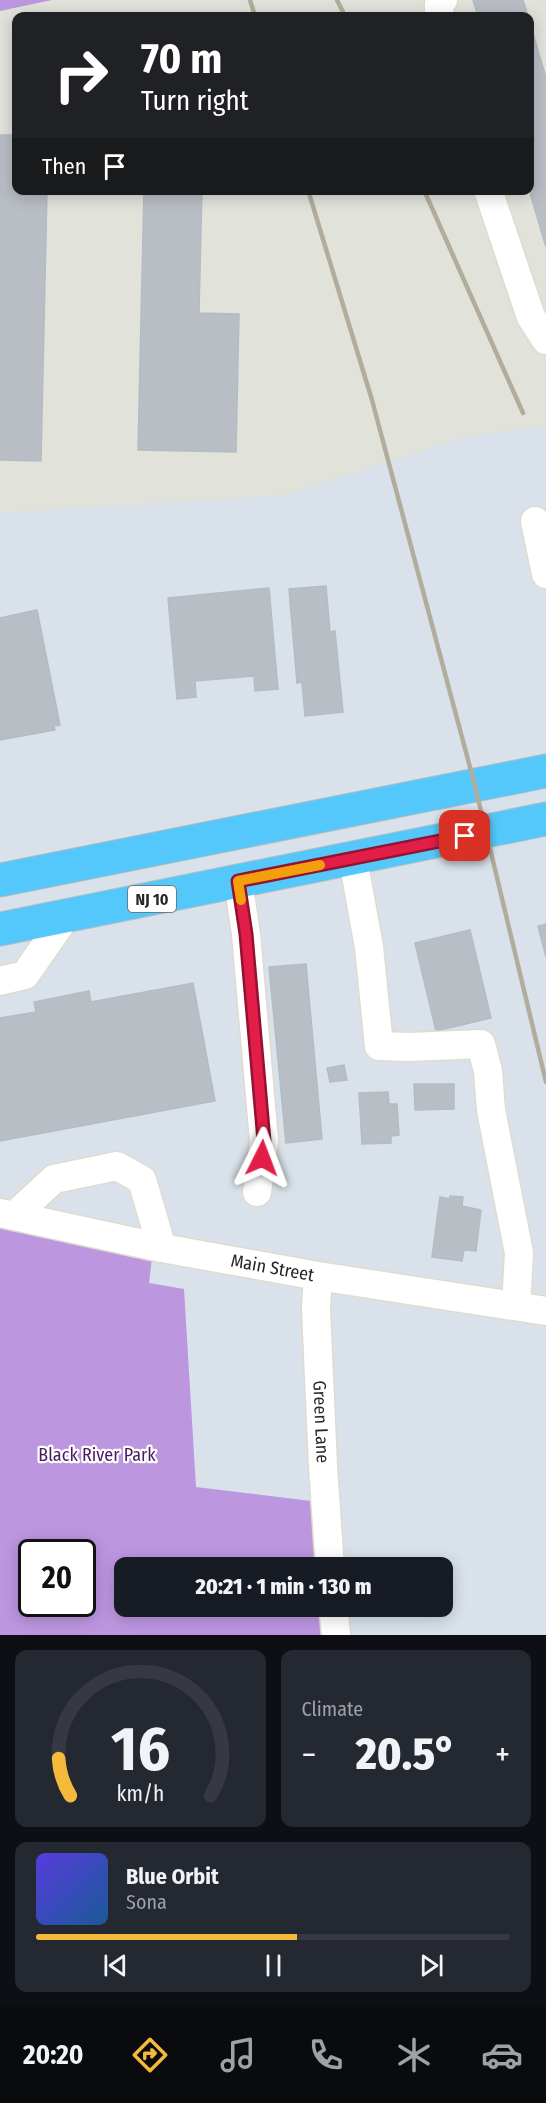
<!DOCTYPE html>
<html lang="en">
<head>
<meta charset="utf-8">
<style>
  body { margin:0; font-family:"Fira Sans Condensed",sans-serif; background:#242831; color:#f1f3f6; height:100vh; display:flex; flex-direction:column; font-size:22px; white-space:nowrap }
  * { box-sizing:border-box; margin:0 }
  p { font-size:20px; color:#9ea1a6 }
  .icon { flex:none; width:33px; height:33px; fill:none; stroke:currentColor; stroke-width:2; stroke-linecap:round; stroke-linejoin:round }
  .map { position:relative; height:1635px; overflow:hidden }
  .sheet { display:flex; flex-direction:column; gap:15px; padding:15px; background:#0d0f14; flex:1 }
  .sheet>* { flex:none }
  .banner { position:absolute; left:12px; top:12px; width:522px; height:183px; border-radius:12px; box-shadow:0 3px 15px #0003; background:#202124; color:#fff; overflow:hidden }
  .speed { position:absolute; left:18px; top:1539px; display:flex; gap:12px; font-size:30px; font-weight:700; text-align:center }
  .speed>* { display:grid; place-content:center; width:78px; height:78px; border-radius:50%; background:#171b24; box-shadow:0 3px 15px #0003; line-height:1 }
  .speed .limit { border:3px solid #111; border-radius:9px; background:#fff; color:#111 }
  .pin { position:absolute; display:grid; place-items:center; width:51px; height:51px; color:#fff; margin:-26px; border-radius:12px; box-shadow:0 3px 9px #0006 }
  .me { position:absolute; width:66px; margin:-33px; rotate:3deg; stroke-linejoin:round; filter:drop-shadow(0 0 4px #0008) }
  .turn { display:flex; align-items:center; gap:21px; height:126px; padding:0 30px; font-size:27px }
  .turn .icon { width:78px; height:78px; stroke-width:2.5 }
  .turn b { display:block; font-size:42px; line-height:51px }
  .then { display:flex; align-items:center; height:57px; padding:0 30px; background:#0003; gap:12px; font-size:22px }
  .big { font-size:45px; font-weight:800; line-height:1.1 }
  .sheet .widget { flex:1; display:flex; flex-direction:column; justify-content:center; gap:9px; min-width:0; padding:0 21px; border-radius:12px; background:#242831 }
  .sheet .dial { align-items:center; gap:0 }
  .dial svg { height:156px; overflow:visible; fill:none; stroke:#363941; stroke-width:7; stroke-linecap:round; text-anchor:middle }
  .dial text { fill:#f1f3f6; stroke:none }
  .song { display:flex; align-items:center; gap:18px }
  .cover { width:72px; height:72px; border-radius:9px; background:linear-gradient(135deg,hsl(250 70% 55%),hsl(210 70% 35%)) }
  .played { height:6px; border-radius:3px; background:linear-gradient(90deg,#f5b93b 55%,#363941 55%) }
  .keys { display:flex; justify-content:space-around; direction:ltr }
  .heat { display:flex; justify-content:space-between; align-items:center; font-size:33px; direction:ltr }
  .sheet .tiles { flex:1; display:grid; gap:15px; grid-template-columns:1fr 1fr }
  .widget:last-child { grid-column:span 2 }
  .trip { position:absolute; left:114px; top:1557px; width:339px; height:60px; border-radius:12px; background:#171b24; box-shadow:0 3px 15px #0003; font-weight:800; line-height:60px; text-align:center }
  .tabs { display:flex; height:96px; justify-content:space-around; align-items:center; background:#090b0e; color:#9ea1a6 }
  .tabs .icon { width:42px; height:42px }
  .tabs .selected { color:#f5b93b }
  .tabs b { font-size:27px; color:#f1f3f6 }
  .map>svg:first-child { display:block }
  .industrial { fill:#e1e2da; fill-rule:evenodd }
  .green { fill:#bd96e0; fill-rule:evenodd }
  .building { fill:#b9bec5; stroke:#b3bcc5; stroke-width:1.5 }
  .lines { fill:none; stroke-linecap:round; stroke-linejoin:round }
  .minor-casing { stroke:#e0dbce; stroke-width:31 }
  .highway-casing { stroke:#bebebe; stroke-width:35 }
  .minor { stroke:#fff; stroke-width:28 }
  .highway { stroke:#54c8fa; stroke-width:33 }
  .rail { stroke:#b2ac9c; stroke-width:4.5 }
  .route-casing { stroke:#92132f; stroke-width:15 }
  .route { stroke:#e11d48; stroke-width:10 }
  .slow { stroke:#f59e0b; stroke-width:10 }
  .labels { text-anchor:middle; stroke-width:4.5; stroke-linejoin:round; paint-order:stroke }
  .shield { fill:#fff; stroke:#686868; stroke-width:1.5 }
  .shield-label { font-size:16px; font-weight:bold; fill:#272727 }
  .street-label { font-size:18px; fill:#272727; stroke:#fff }
  .park-label { font-size:18px; fill:#491a61; stroke:#fff }
</style>
</head>
<body>
<div class="map">
<svg width="546" height="1635" viewBox="0 0 546 1635">
  <rect width="100%" height="100%" fill="#d9e2ea"/>
  <!-- industrial -->
  <path class="industrial" d="M52,0h494v426l-82,11 -177,58 -287,18v-502zM16,16h514v174h-514z"/>
  <!-- green -->
  <g class="green">
    <path d="M0,0h52l-52,11z"/>
    <path d="M0,1227l152,31 -3,25 35,6 12,198 115,14v11l9,-2 2,57 -198,1v38l200,1 1,28h-325zM32,1552h50v52h-50z"/>
  </g>
  <!-- building -->
  <g class="building">
    <path d="M473,0h50l5,16h-50z"/>
    <path d="M530,23l16,55v169l-17,-57z"/>
    <path d="M0,135h16v55h31l-6,271 -41,-1z"/>
    <path d="M144,190h58l-3,123 40,1 -3,138 -98,-2z"/>
    <path d="M326,586l4,46 5,-1 8,81 -38,4 -3,-34 -5,1 -8,-94z"/>
    <path d="M269,588l9,101 -23,2 -1,-15 -59,5 1,16 -19,2 -9,-101z"/>
    <path d="M37,610l23,115 -6,1 1,4 -55,10v-122z"/>
    <path d="M546,924v33l-8,-31z"/>
    <path d="M470,930l21,88 -55,13 -21,-88z"/>
    <path d="M306,964l16,175 -36,4 -17,-176z"/>
    <path d="M193,983l22,118 -215,40v-123l36,-6 -2,-10 55,-11 2,11z"/>
    <path d="M344,1065l3,15 -17,2 -3,-14z"/>
    <path d="M414,1084h40v25l-39,1z"/>
    <path d="M388,1092l1,12h8l2,31 -8,1v7l-29,1 -3,-51z"/>
    <path d="M450,1196l13,1 -1,9 19,4 -5,41 -12,-1 -2,11 -30,-4 8,-60 10,2z"/>
  </g>
  <g class="lines">
    <defs>
      <g id="minor">
        <path d="M439,16v-12l4,-4"/>
        <path d="M488,190l43,127 15,23"/>
        <path d="M535,521l11,53"/>
        <path d="M353,859l16,88 10,99 30,1 72,-3 7,27 3,39 28,143 -3,53"/>
        <path d="M238,881l8,53 18,207 -7,51"/>
        <path d="M0,981l25,-6 41,-59"/>
        <path id="s1" d="M0,1213l162,35 156,28 228,35"/>
        <path d="M14,1216l40,-37 63,-13 25,14 20,68"/>
        <path id="s2" d="M318,1276l-2,33 7,157 7,102"/>
        <path d="M333,1606l3,29"/>
      </g>
      <g id="highway">
        <path d="M0,880l546,-109"/>
        <path d="M0,929l546,-110"/>
      </g>
    </defs>
    <!-- minor casing -->
    <use href="#minor" class="minor-casing"/>
    <!-- highway casing -->
    <use href="#highway" class="highway-casing"/>
    <!-- minor -->
    <use href="#minor" class="minor"/>
    <!-- highway -->
    <use href="#highway" class="highway"/>
    <!-- rail -->
    <g class="rail">
      <path d="M250,0l5,16"/>
      <path d="M337,0l8,16"/>
      <path d="M308,190l64,210 103,386 71,296"/>
      <path d="M424,190l99,223"/>
    </g>
  </g>
  <g class="lines">
    <defs>
      <path id="route" d="M262,1158l2,-17 -18,-207 -8,-53 227,-45"/>
    </defs>
    <!-- route casing -->
    <use href="#route" class="route-casing"/>
    <!-- route -->
    <use href="#route" class="route"/>
    <!-- slow -->
    <path class="slow" d="M241,900l-3,-19 82,-16"/>
  </g>
  <g class="labels">
    <!-- shield labels -->
    <rect class="shield" x="128" y="886" width="48" height="26" rx="4.5"/>
    <g class="shield-label">
      <text x="152" y="905">NJ 10</text>
    </g>
    <!-- street labels -->
    <g class="street-label">
      <text dy="6" stroke="none"><textPath href="#s1" startOffset="278">Main Street</textPath></text>
      <text dy="6" stroke="none"><textPath href="#s2" startOffset="146">Green Lane</textPath></text>
    </g>
    <!-- park labels -->
    <g class="park-label">
      <text x="97" y="1461">Black River Park</text>
    </g>
  </g>
</svg>
<div class="speed"><div class="limit">20</div></div>
<div class="pin" style="left:465px;top:836px;background:#d93025"><svg class="icon" aria-label="arrive" viewBox="0 0 24 24"><path d="M6 21V4h12l-3 4 3 4H6"/></svg></div>
<svg class="me" style="left:262px;top:1158px" viewBox="-20 -20 40 40"><path d="M0-17L14 15 0 8-14 15z" fill="#e11d48" stroke="#fff" stroke-width="4"/></svg>
<div class="trip">20:21 · 1 min · 130 m</div>
<div class="banner">
<div class="turn"><svg class="icon" aria-label="right" viewBox="0 0 24 24"><path d="M7 20v-9h11M14 6l5 5-5 5"/></svg><div><b>70 m</b>Turn right</div></div>
<div class="then">Then<svg class="icon" aria-label="arrive" viewBox="0 0 24 24"><path d="M6 21V4h12l-3 4 3 4H6"/></svg></div>
</div>
</div>
<section class="sheet">
<div class="tiles">
<div class="widget dial"><svg viewBox="0 0 100 80">
<path d="M14 69A42 42 0 1 1 86 69"/>
<path d="M14 69A42 42 0 0 1 8 50" stroke="#f5b93b"/>
<text x="50" y="56" font-size="32" font-weight="700">16</text>
<text x="50" y="72" font-size="11">km/h</text>
</svg></div>
<div class="widget"><p>Climate</p>
<div class="heat"><a>−</a><b class="big">20.5°</b><a>+</a></div>
</div>
<div class="widget">
<div class="song"><i class="cover"></i><div><b>Blue Orbit</b><p>Sona</p></div></div>
<div class="played"></div>
<div class="keys"><svg class="icon" aria-label="previous" viewBox="0 0 24 24"><path d="M18 5L8 12l10 7zM5 5v14"/></svg><svg class="icon" aria-label="pause" viewBox="0 0 24 24"><path d="M8 5v14M16 5v14"/></svg><svg class="icon" aria-label="next" viewBox="0 0 24 24"><path d="M6 5l10 7-10 7zM19 5v14"/></svg></div>
</div>
</div>
</section>
<nav class="tabs">
<b>20:20</b>
<svg class="icon selected" aria-label="directions" viewBox="0 0 24 24"><path d="M12 3l9 9-9 9-9-9zM9 14v-3h6M13 9l2 2-2 2"/></svg>
<svg class="icon" aria-label="music" viewBox="0 0 24 24"><path d="M9 18V5l10-2v13"/><circle cx="6" cy="18" r="3"/><circle cx="16" cy="16" r="3"/></svg>
<svg class="icon" aria-label="phone" viewBox="0 0 24 24"><path d="M5 4h4l2 5-3 2q2 4 5 5l2-3 5 2v4C11 20 4 13 5 4z"/></svg>
<svg class="icon" aria-label="climate" viewBox="0 0 24 24"><path d="M12 3v18M4 7l16 10M4 17L20 7"/></svg>
<svg class="icon" aria-label="car" viewBox="0 0 24 24"><path d="M5 17H2v-5l4-1 3-4h7l3 4 3 1v5h-3M9 17h6M6 11h13"/><circle cx="7" cy="17" r="2"/><circle cx="17" cy="17" r="2"/></svg>
</nav>
</body>
</html>
